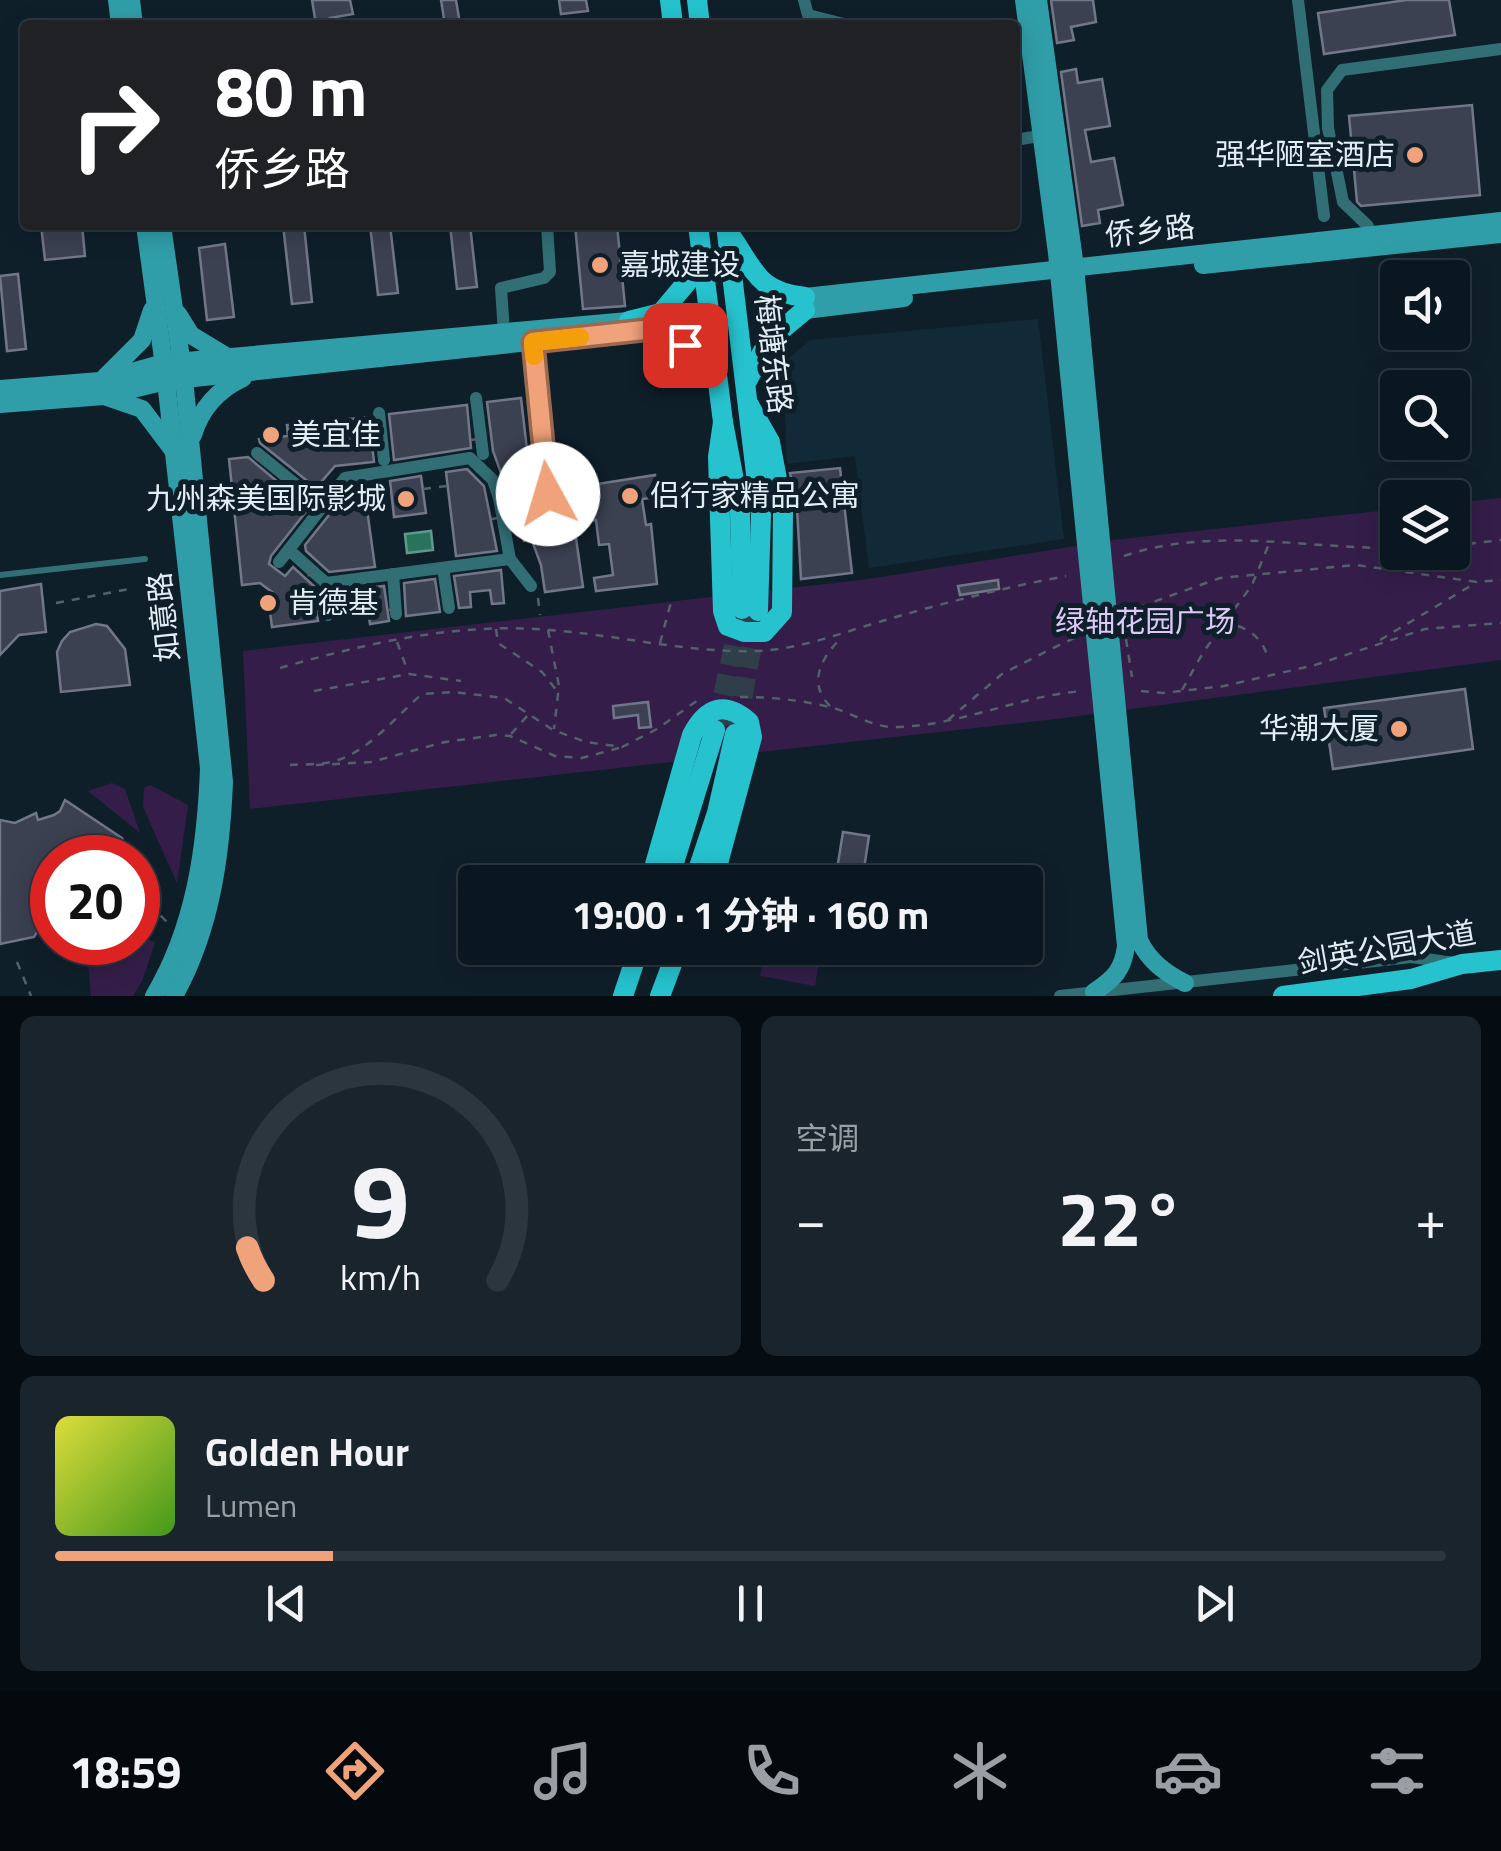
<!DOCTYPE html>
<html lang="zh">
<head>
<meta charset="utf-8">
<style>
  body { margin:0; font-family:"Titillium Web","Noto Sans SC",sans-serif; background:#19242d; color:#f1f3f6; height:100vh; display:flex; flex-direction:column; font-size:38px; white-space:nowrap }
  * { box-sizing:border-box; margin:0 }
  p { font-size:32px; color:#9a9fa5 }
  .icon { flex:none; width:55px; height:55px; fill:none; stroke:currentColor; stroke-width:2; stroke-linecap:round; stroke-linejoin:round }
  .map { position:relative; height:996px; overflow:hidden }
  .side { display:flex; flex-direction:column; gap:20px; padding:20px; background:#060d12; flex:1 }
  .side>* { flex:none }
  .banner { position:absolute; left:20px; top:20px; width:1000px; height:210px; border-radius:10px; box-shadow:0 5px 25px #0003,0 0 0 2px #2b363e; background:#202124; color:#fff; overflow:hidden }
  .fabs { position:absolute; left:1380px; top:260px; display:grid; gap:20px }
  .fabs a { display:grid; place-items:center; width:90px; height:90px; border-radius:10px; background:#0b1720; box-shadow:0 5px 25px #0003,0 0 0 2px #2b363e; font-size:50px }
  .speed { position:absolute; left:30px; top:835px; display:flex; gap:20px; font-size:50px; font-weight:700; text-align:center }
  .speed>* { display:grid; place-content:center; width:130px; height:130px; border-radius:50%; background:#0b1720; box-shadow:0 5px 25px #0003,0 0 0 2px #2b363e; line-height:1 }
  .speed .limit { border:15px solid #d22; background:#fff; color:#111 }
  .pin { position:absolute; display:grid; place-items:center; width:85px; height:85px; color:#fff; margin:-42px; border-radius:20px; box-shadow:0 5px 15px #0006 }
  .me { position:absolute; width:110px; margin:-55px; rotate:354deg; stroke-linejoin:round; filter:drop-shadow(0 0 8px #0008) }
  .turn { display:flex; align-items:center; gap:35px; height:210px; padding:0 30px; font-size:45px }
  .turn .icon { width:130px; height:130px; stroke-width:2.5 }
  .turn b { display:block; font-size:70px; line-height:85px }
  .big { font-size:75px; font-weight:700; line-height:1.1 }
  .side .widget { flex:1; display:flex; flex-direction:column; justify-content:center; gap:15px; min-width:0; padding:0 35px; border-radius:15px; background:#19242d }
  .side .dial { align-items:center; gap:0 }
  .dial svg { height:260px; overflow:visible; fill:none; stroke:#2b363e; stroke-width:7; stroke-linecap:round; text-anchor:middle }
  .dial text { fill:#f1f3f6; stroke:none }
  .song { display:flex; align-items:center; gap:30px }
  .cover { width:120px; height:120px; border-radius:15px; background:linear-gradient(135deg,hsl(60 70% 55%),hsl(100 70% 35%)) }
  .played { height:10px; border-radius:5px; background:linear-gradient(90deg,#f0a27a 20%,#2b363e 20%) }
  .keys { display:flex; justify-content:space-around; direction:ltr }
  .heat { display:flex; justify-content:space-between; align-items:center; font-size:55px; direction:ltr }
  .side .tiles { flex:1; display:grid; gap:20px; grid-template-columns:1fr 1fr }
  .widget:last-child { grid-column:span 2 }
  .trip { position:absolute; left:458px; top:865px; width:585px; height:100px; border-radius:10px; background:#0b1720; box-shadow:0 5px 25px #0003,0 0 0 2px #2b363e; font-weight:700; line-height:100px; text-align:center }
  .tabs { display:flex; height:160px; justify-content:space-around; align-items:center; background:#04090d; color:#9a9fa5 }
  .tabs .icon { width:70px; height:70px }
  .tabs .selected { color:#f0a27a }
  .tabs b { font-size:45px; color:#f1f3f6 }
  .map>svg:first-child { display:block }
  .built { fill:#122a38 }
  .green { fill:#341e49 }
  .water { fill:#28735b; stroke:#609889; stroke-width:2.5 }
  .building { fill:#3c4152; stroke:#717789; stroke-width:2.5 }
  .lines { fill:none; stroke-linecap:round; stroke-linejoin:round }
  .primary-tunnel { stroke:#2f3e48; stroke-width:20; stroke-dasharray:20 10; stroke-linecap:butt }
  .path { stroke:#53616b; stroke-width:2.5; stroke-dasharray:8 8; stroke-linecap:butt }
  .lane { stroke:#316f75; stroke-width:6 }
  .street { stroke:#316f75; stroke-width:12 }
  .secondary { stroke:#309ea8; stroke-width:18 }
  .primary { stroke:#26c3cf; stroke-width:20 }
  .path-bridge { stroke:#53616b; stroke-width:2.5; stroke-dasharray:8 8; stroke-linecap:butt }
  .route-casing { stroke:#9c694f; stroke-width:25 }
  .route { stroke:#f0a27a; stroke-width:18 }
  .slow { stroke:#f59e0b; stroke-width:18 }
  .poi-dot { fill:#f0a27a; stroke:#0f1f2a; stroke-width:4 }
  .labels { text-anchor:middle; stroke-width:10; stroke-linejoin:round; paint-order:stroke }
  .poi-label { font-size:30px; fill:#e2edf4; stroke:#0f1f2a; text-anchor:start }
  .street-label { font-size:30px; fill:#e2edf4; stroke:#0f1f2a }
  .park-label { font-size:30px; fill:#ddc8f7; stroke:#0f1f2a }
</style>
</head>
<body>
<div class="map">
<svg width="1501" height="996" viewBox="0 0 1501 996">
  <rect width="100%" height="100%" fill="#0f1f2a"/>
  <!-- built -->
  <path class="built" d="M1038,319l26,220 -195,29 -14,-112 -68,8 -4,-101 27,-23z"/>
  <!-- green -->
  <g class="green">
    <path d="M1501,498v162l-445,59 -806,90 -7,-158 626,-72 244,-39 284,-31 1,43h54l1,-49z"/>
    <path d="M112,783l13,6 15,44 -52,-42z"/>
    <path d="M150,785l38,20 -11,78 -34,-76 1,-19z"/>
    <path d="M138,936l17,6 -12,37 -10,17h-42l-5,-53 52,-1z"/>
    <path d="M765,948l55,8 -5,30 -55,-10z"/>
  </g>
  <!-- water -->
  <path class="water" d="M431,531l2,19 -26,3 -2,-19z"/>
  <!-- building -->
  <g class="building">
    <path d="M312,0h38l3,14 -23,4 2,7h-16z"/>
    <path d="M441,0h15l4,24 -15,1z"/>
    <path d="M559,0h27l2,11 -27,3z"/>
    <path d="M1051,0h42l3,22 -25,5 3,13 -17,3z"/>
    <path d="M1406,0h43l6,35 -131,19 -6,-41z"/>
    <path d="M1076,69l2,14 24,-4 8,47 -25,4 6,32 23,-4 9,47 -25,5 2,13 -18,3 -21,-154z"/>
    <path d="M1472,105l8,90 -119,11 -4,-4 -8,-86z"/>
    <path d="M41,225h41l3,31 -40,4z"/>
    <path d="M283,225h21l8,77 -20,2z"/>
    <path d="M370,225h20l8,68 -20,2z"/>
    <path d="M450,225h20l7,62 -20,2z"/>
    <path d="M575,225h42l8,81 -42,3z"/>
    <path d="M225,244l9,73 -27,3 -8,-72z"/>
    <path d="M18,274l8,75 -19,2 -7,-75z"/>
    <path d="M521,398l10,86 -25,3 -13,-36 -6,-49z"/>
    <path d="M467,405l4,43 -77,12 -5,-46z"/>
    <path d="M369,417l5,45 -39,4 -19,22 -56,-45 -1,-4 29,-3 -1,-11z"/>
    <path d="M248,457l61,51 -38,48 -2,8 16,12 8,-9 21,19 4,35 -46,6 -4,-30 4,-5 -12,-9 -18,2 -13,-126z"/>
    <path d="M840,468l12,105 -51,6 -4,-70 -7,-36z"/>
    <path d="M467,469l17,17 13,65 -41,5 -10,-84z"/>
    <path d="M655,475l3,22 -16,2 4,26 5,-1 6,60 -61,7 -2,-13 19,-3 -4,-31 -10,1 -3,-25 -22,4 9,63 -38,5 -4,-27 -10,-27 -7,3 -9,-17 -2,-18 66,-10 -1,-9z"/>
    <path d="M421,476l5,37 -32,4 -4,-36z"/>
    <path d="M364,488l11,79 -46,5 -23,-21 -1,-6 44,-55z"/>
    <path d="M501,570l3,33 -12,1 -2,-14 -20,2 1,15 -12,1 -5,-32z"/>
    <path d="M435,579l5,33 -34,4 -2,-33z"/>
    <path d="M998,580l1,9 -39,6 -2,-9z"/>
    <path d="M41,584l5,48 -27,3 -19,20v-64z"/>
    <path d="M384,586l5,35 -19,3 -3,-21 -29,4 -1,-15z"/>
    <path d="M96,624l11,2 18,23 5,36 -69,7 -4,-40 5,-11 8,-9z"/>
    <path d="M1465,689l8,60 -140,20 -9,-61z"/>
    <path d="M648,702l3,25 -12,1 -1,-13 -24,3 -1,-12z"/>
    <path d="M65,800l57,38 8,20h-82l4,16v35l-18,28 -34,7v-124l15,3 21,-10 2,7 16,-5 6,-4z"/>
    <path d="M843,832l26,4 -7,46h-27z"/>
  </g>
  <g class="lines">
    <!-- primary-tunnel -->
    <g class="primary-tunnel">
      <path d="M717,724l25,-115"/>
      <path d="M737,727l21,-116"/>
    </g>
    <!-- path -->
    <g class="path">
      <path d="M423,489l24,-3"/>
      <path d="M365,497l26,-4"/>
      <path d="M1452,546l49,-6"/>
      <path d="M1124,556c88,-30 182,-7 274,-8"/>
      <path d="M538,598l2,17"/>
      <path d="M56,603l73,-14"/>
      <path d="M1238,626c14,5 25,15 29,29"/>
      <path d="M496,629l2,14 44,29 15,19"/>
      <path d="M548,630l11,56 -5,43"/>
      <path d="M1126,639l6,38"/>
      <path d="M1380,640l97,-58"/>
      <path d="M397,642l11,30"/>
      <path d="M660,643l11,-41"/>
      <path d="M280,668c87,-25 179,-46 270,-38 68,5 137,23 205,21 45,-1 91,-20 134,-32 58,-17 118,-32 177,-43"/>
      <path d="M1182,690l22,-39 48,-66 17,-41"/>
      <path d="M314,691l95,-17 52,7"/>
      <path d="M1141,691l22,2 61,-7 91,-21 110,-36 76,-6"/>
      <path d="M740,697c31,0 63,3 93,11 19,5 40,19 59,19 66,0 125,-31 191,-36"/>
      <path d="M830,706c-22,-22 -10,-46 9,-66"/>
      <path d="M511,734l18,-20"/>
      <path d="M290,765c13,-1 28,0 41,-3 36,-8 64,-45 91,-68l32,-2 50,6 49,32 33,12 36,5 35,-18 41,-29"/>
      <path d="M316,765l55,-3 74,-20 51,-7 14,1 45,20 27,2 37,-10"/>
      <path d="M138,893l31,31"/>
      <path d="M17,962l14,34"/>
    </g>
    <!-- lane -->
    <g class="lane">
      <path d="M533,341l15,153"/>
      <path d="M0,575l145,-16"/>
    </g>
    <!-- street -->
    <g class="street">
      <path d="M804,0l4,15 40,10"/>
      <path d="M1298,0l26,216"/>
      <path d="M1015,140l24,-4"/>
      <path d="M1368,226l-25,-24 -15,-74 -1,-38 15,-20 159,-21"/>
      <path d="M504,333l-3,-45 43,-10 6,-6 -3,-47"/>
      <path d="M476,398l7,56"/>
      <path d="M379,413l5,47"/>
      <path d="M257,453l64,52"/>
      <path d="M499,498l38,-5"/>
      <path d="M289,550l37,33 184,-24"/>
      <path d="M279,562l66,-84 125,-20 23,22 6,18 11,61 21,27"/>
      <path d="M443,568l6,40"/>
      <path d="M393,574l3,40"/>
      <path d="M326,583l2,32"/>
      <path d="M1060,996l351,-39 44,6"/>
    </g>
    <!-- secondary -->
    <g class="secondary">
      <path d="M117,0l3,25"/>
      <path d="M131,0l3,25"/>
      <path d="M1024,0l33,253 69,693c-3,24 -12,33 -32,46"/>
      <path d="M1038,0l37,267 64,673c10,21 26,33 46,43"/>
      <path d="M145,225l21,156 43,387c-3,80 -14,159 -55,228"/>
      <path d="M162,225l22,154 40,403c-3,74 -13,148 -50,214"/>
      <path d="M1203,265l298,-31"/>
      <path d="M805,297l696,-76"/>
      <path d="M805,310l99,-12"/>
      <path d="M178,314l13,21 38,23"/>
      <path d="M105,377l37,-37 10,-30"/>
      <path d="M0,389l100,-8 64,-18 464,-42"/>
      <path d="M107,397l35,12 31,41"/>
      <path d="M0,404l104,-8 62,-15 354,-38"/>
      <path d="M193,435c8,-27 24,-45 50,-57"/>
    </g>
    <!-- primary -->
    <g class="primary">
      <path d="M670,0l3,25"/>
      <path d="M697,0l3,25"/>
      <path d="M698,225l25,197 17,90 2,97"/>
      <path d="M726,225l35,290 -3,96"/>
      <path d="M728,232c27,37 27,59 77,65"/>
      <path d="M629,321l32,-8 42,-50"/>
      <path d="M627,332c49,-6 58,14 90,46"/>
      <path d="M747,381l22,-41 36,-30"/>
      <path d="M723,422l-5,35 5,154 5,15 16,6h20l18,-20 1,-101 -13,-69 -21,-37"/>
      <path d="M650,882l42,-147c14,-27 32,-35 57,-13l3,15 -39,145"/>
      <path d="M668,882l47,-152"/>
      <path d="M694,882l23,-69 18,-79"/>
      <path d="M623,996l16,-48"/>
      <path d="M660,996l18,-48"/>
      <path d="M1283,996l128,-17 51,-15 39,-4"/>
    </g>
    <!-- path-bridge -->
    <g class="path-bridge">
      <path d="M471,440l15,-2"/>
      <path d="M376,448l13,-2"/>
      <path d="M256,460l7,-8"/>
      <path d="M512,486l4,20"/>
      <path d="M302,496l4,-9"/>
      <path d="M492,519l22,-4"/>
      <path d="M308,576l11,-12"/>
      <path d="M445,603l7,-1"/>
      <path d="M388,610h13"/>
      <path d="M948,720l54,-46 45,-23 92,-44 81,-29 136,-13 121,17 24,-2"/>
    </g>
  </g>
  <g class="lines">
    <defs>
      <path id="route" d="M548,494l-15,-152 120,-13 32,16"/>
    </defs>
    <!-- route casing -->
    <use href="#route" class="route-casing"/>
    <!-- route -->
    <use href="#route" class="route"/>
    <!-- slow -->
    <path class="slow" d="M534,356l-1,-14 47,-5"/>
  </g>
  <!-- markers -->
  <g class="poi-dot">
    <circle cx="1415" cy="155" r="10"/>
    <circle cx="600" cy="265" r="10"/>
    <circle cx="271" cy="435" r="10"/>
    <circle cx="630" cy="496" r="10"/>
    <circle cx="406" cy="499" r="10"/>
    <circle cx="268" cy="603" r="10"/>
    <circle cx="1399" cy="729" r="10"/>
  </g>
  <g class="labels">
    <!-- poi labels -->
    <g class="poi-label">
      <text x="1395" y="165" text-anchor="end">强华陋室酒店</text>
      <text x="620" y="275">嘉城建设</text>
      <text x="291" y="445">美宜佳</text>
      <text x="650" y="506">侣行家精品公寓</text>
      <text x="386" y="509" text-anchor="end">九州森美国际影城</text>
      <text x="288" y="613">肯德基</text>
      <text x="1379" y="739" text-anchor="end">华潮大厦</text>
    </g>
    <!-- street labels -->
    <g class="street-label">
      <text transform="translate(1150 231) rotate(-6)" y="10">侨乡路</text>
      <text transform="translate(773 354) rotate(83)" y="10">梅塘东路</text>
      <text transform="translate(164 617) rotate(-96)" y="10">如意路</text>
      <text transform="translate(1387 948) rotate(-10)" y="10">剑英公园大道</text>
    </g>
    <!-- park labels -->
    <g class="park-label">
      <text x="1145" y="632">绿轴花园广场</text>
    </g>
  </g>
</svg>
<div class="fabs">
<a><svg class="icon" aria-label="sound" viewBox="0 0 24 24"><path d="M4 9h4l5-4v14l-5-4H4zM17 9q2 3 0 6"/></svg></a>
<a><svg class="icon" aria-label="search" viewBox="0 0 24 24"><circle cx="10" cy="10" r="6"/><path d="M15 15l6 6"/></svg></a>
<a><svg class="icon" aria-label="layers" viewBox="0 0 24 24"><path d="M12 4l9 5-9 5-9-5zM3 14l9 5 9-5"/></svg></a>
</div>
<div class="speed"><div class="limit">20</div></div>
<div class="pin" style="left:685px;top:345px;background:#d93025"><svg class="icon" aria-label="arrive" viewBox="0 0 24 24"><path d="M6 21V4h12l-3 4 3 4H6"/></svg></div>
<svg class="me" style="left:548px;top:494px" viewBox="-20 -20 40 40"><circle r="19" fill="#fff"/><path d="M0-13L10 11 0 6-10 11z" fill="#f0a27a"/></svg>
<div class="trip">19:00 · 1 分钟 · 160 m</div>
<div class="banner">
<div class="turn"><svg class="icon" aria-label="right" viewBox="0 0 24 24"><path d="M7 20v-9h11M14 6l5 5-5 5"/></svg><div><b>80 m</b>侨乡路</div></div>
</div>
</div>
<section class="side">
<div class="tiles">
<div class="widget dial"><svg viewBox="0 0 100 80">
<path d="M14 69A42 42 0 1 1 86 69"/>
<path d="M14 69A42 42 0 0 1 9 59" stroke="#f0a27a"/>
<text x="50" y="56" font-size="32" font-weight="700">9</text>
<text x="50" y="72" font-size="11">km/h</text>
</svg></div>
<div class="widget"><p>空调</p>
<div class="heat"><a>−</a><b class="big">22°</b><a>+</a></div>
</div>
<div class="widget">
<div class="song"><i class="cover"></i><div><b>Golden Hour</b><p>Lumen</p></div></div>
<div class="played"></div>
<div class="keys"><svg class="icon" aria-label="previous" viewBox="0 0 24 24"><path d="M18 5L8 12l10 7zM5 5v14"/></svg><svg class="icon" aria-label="pause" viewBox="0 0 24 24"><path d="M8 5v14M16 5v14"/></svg><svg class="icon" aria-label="next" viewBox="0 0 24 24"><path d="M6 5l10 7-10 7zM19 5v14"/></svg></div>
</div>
</div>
</section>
<nav class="tabs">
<b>18:59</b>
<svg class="icon selected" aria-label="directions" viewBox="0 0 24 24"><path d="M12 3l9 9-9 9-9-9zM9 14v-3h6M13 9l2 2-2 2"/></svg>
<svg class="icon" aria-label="music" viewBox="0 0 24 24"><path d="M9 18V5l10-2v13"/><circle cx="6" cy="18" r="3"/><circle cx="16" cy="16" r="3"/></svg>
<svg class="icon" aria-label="phone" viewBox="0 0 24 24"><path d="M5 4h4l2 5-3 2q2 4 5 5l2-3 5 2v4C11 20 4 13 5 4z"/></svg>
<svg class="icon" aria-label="climate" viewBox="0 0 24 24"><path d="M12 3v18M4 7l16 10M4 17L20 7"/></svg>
<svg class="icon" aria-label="car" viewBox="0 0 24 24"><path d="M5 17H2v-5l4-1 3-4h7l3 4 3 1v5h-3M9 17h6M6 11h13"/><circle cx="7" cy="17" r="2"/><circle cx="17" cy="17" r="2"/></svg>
<svg class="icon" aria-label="filters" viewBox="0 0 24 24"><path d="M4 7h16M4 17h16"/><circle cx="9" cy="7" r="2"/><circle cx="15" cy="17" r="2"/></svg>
</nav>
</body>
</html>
